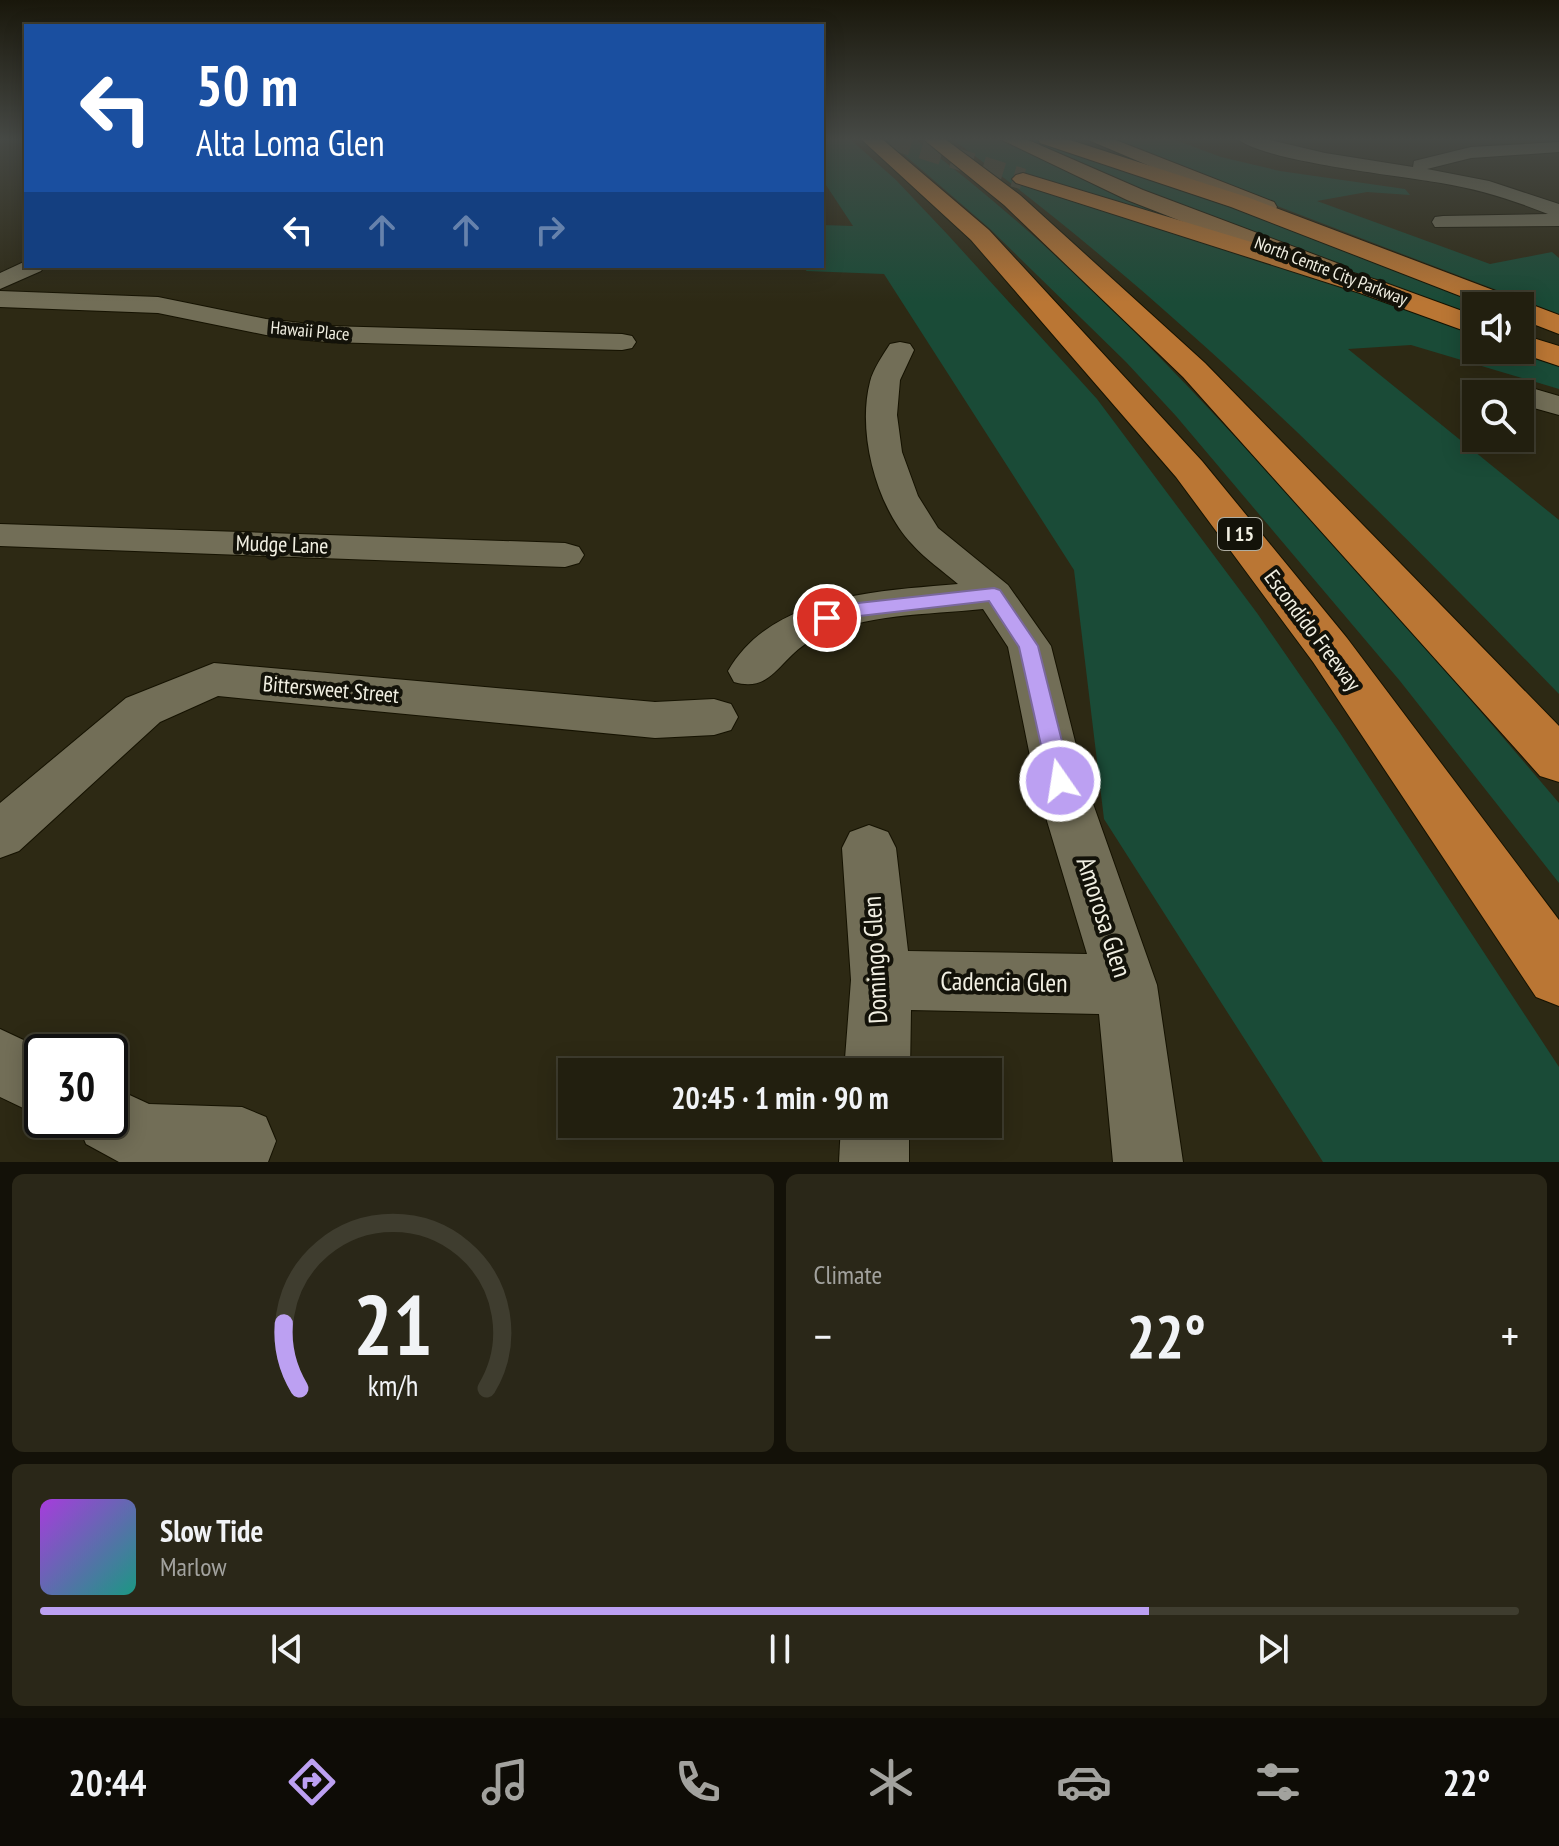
<!DOCTYPE html>
<html lang="en">
<head>
<meta charset="utf-8">
<style>
  body { margin:0; font-family:"PT Sans Narrow",sans-serif; background:#2a2718; color:#f1f3f6; height:100vh; display:flex; flex-direction:column; font-size:30px; white-space:nowrap }
  * { box-sizing:border-box; margin:0 }
  p { font-size:26px; color:#a2a29e }
  .icon { flex:none; width:44px; height:44px; fill:none; stroke:currentColor; stroke-width:2; stroke-linecap:round; stroke-linejoin:round }
  .map { position:relative; height:1162px; overflow:hidden }
  .side { display:flex; flex-direction:column; gap:12px; padding:12px; background:#131108; flex:1 }
  .side>* { flex:none }
  .top-card { position:absolute; left:24px; top:24px; width:800px; height:244px; border-radius:0px; box-shadow:0 4px 20px #0003,0 0 0 2px #3f3d2f; background:#1a4fa0; color:#fff; overflow:hidden }
  .fabs { position:absolute; left:1462px; top:292px; display:grid; gap:16px }
  .fabs a { display:grid; place-items:center; width:72px; height:72px; border-radius:0px; background:#221f0f; box-shadow:0 4px 20px #0003,0 0 0 2px #3f3d2f; font-size:40px }
  .speed { position:absolute; left:24px; top:1034px; display:flex; gap:16px; font-size:40px; font-weight:700; text-align:center }
  .speed>* { display:grid; place-content:center; width:104px; height:104px; border-radius:50%; background:#221f0f; box-shadow:0 4px 20px #0003,0 0 0 2px #3f3d2f; line-height:1 }
  .speed .limit { border:4px solid #111; border-radius:12px; background:#fff; color:#111 }
  .pin { position:absolute; display:grid; place-items:center; width:68px; height:68px; color:#fff; margin:-34px; border:4px solid #fff; border-radius:50%; box-shadow:0 2px 8px #0007 }
  .me { position:absolute; width:88px; margin:-44px; rotate:347deg; stroke-linejoin:round; filter:drop-shadow(0 0 6px #0008) }
  .turn { display:flex; align-items:center; gap:28px; height:168px; padding:0 40px; font-size:36px }
  .turn .icon { width:104px; height:104px; stroke-width:2.5 }
  .turn b { display:block; font-size:56px; line-height:68px }
  .lanes { display:flex; align-items:center; height:76px; padding:0 40px; background:#0003; justify-content:center; gap:40px; direction:ltr }
  .lanes .off { opacity:.35 }
  .big { font-size:60px; font-weight:700; line-height:1.1 }
  .side .tile { flex:1; display:flex; flex-direction:column; justify-content:center; gap:12px; min-width:0; padding:0 28px; border-radius:12px; background:#2a2718 }
  .side .dial { align-items:center; gap:0 }
  .dial svg { height:208px; overflow:visible; fill:none; stroke:#3f3d2f; stroke-width:7; stroke-linecap:round; text-anchor:middle }
  .dial text { fill:#f1f3f6; stroke:none }
  .song { display:flex; align-items:center; gap:24px }
  .cover { width:96px; height:96px; border-radius:12px; background:linear-gradient(135deg,hsl(280 70% 55%),hsl(170 70% 35%)) }
  .played { height:8px; border-radius:4px; background:linear-gradient(90deg,#bca0f2 75%,#3f3d2f 75%) }
  .keys { display:flex; justify-content:space-around; direction:ltr }
  .heat { display:flex; justify-content:space-between; align-items:center; font-size:44px; direction:ltr }
  .side .tiles { flex:1; display:grid; gap:12px; grid-template-columns:1fr 1fr }
  .tile:last-child { grid-column:span 2 }
  .trip { position:absolute; left:558px; top:1058px; width:444px; height:80px; border-radius:0px; background:#221f0f; box-shadow:0 4px 20px #0003,0 0 0 2px #3f3d2f; font-weight:700; line-height:80px; text-align:center }
  .dock { display:flex; height:128px; justify-content:space-around; align-items:center; background:#0e0c06; color:#a2a29e }
  .dock .icon { width:56px; height:56px }
  .dock .active { color:#bca0f2 }
  .dock b { font-size:36px; color:#f1f3f6 }
  .map>svg:first-child { display:block }
  .green { fill:#1a4b37 }
  .lines { fill:none; stroke-linecap:round; stroke-linejoin:round }
  .highway-tunnel { stroke:#4a4733; stroke-width:21; stroke-dasharray:21 11; stroke-linecap:butt }
  .minor-casing { stroke:#151201; stroke-width:2 }
  .major-casing { stroke:#151201; stroke-width:2 }
  .highway-casing { stroke:#151201; stroke-width:2 }
  .minor { fill:#726e57; fill-rule:evenodd }
  .major { fill:#9d7342; fill-rule:evenodd }
  .highway { fill:#ba7634; fill-rule:evenodd }
  .route { fill:#bca0f2; stroke:#7a689d; stroke-width:2 }
  .labels { text-anchor:middle; stroke-width:8; stroke-linejoin:round; paint-order:stroke }
  .far-street-label { font-size:18px; fill:#f1efe2; stroke:#131209 }
  .shield { fill:#131209; stroke:#aeada1; stroke-width:2 }
  .shield-label { font-size:20px; font-weight:bold; fill:#f1efe2 }
  .street-label { font-size:22px; fill:#f1efe2; stroke:#131209 }
  .near-street-label { font-size:26px; fill:#f1efe2; stroke:#131209 }
</style>
</head>
<body>
<div class="map">
<svg width="1559" height="1162" viewBox="0 0 1559 1162">
  <rect width="100%" height="100%" fill="#2d2914"/>
  <!-- green -->
  <g class="green">
    <path d="M822,139h28l46,41 52,55 149,164 160,214 83,120 219,334v95h-236l-219,-343 -30,-249 -190,-296 -78,-3 2,-5h14v-41l31,1 -31,-47z"/>
    <path d="M886,139h29c128,95 241,211 348,328 101,109 199,222 296,336v80l-159,-202 -224,-265 -50,-54 -138,-135z"/>
    <path d="M952,139h49l176,81 120,49 179,66v15h40l43,16v23l-148,-44 -63,4 211,171v174c-192,-197 -384,-392 -607,-555z"/>
    <path d="M1016,139h21l104,32 359,135h-24v14l-193,-71z"/>
    <path d="M1102,139h71l48,18 59,14 125,18 5,6 -43,-3 -50,9 173,63 62,-12 7,6v56z"/>
  </g>
  <g class="lines">
    <!-- highway-tunnel -->
    <path class="highway-tunnel" d="M891,139l132,40"/>
    <defs>
      <g id="minor">
        <path d="M1238,139h28l59,14 88,14 1,-6 57,-14 88,-5v10l-88,6 -44,11 62,12 70,23v22l-124,1 -3,-5 3,-5 8,-1 105,-2c-35,-14 -70,-25 -107,-31 -39,-7 -179,-22 -203,-44z"/>
        <path d="M26,261v5h19l-4,5 -41,18v-16z"/>
        <path d="M0,291l158,6 108,22 61,7 295,8 10,2 4,6 -4,6 -10,2 -295,-8 -61,-7 -108,-22 -158,-6z"/>
        <path d="M900,342l10,2 4,6 -14,30 -3,35 5,37 16,44 20,32 70,57 43,61 34,135 72,204 26,177h-70l-14,-148 -188,-4 -1,62h-66l7,-92 -9,-132 8,-16 19,-7 19,7 8,16 12,103 179,3 -52,-173 -27,-134 -25,-38c-56,6 -118,4 -169,30 -34,16 -40,55 -80,43l-6,-11c44,-77 151,-80 230,-87 -15,-13 -33,-25 -46,-40 -36,-38 -55,-112 -42,-162 3,-13 13,-27 20,-38z"/>
        <path d="M1501,379l58,17v19l-39,-11v-10h-30l-4,-6 4,-6z"/>
        <path d="M0,524l565,19 14,4 5,8 -5,8 -14,4 -565,-21z"/>
        <path d="M214,663l441,39 59,-3 17,5 7,13 -7,13 -17,5 -59,3 -437,-42 -58,26 -141,129 -19,7v-55l126,-105z"/>
        <path d="M0,1029l49,23h-7v65l-42,-20z"/>
        <path d="M110,1086l39,18 93,3 24,10 10,24 -8,21h-149l-33,-18 -10,-24h34z"/>
        <path d="M841,1124h68v38h-70z"/>
      </g>
      <g id="major">
        <path d="M1000,139h26l117,51 199,75 4,6 -4,6h-18l-197,-77z"/>
        <path d="M1086,139h27l161,63 3,5 -3,5h-16z"/>
      </g>
      <g id="highway">
        <path d="M861,139h21l107,91 213,231 145,177 212,282v86l-23,-9 -223,-335 -137,-185 -205,-237z"/>
        <path d="M923,139h22l75,56 185,168 354,363v56l-19,-6 -357,-399 -179,-172z"/>
        <path d="M1038,139h29l180,58 312,118v19l-39,-15v-13h-34l-255,-99 -191,-64z"/>
        <path d="M1023,173l357,108 96,35v19l-116,-42 -344,-110 -4,-4 4,-4z"/>
        <path d="M1520,334l39,12v20l-48,-16h9z"/>
      </g>
    </defs>
    <!-- minor casing -->
    <use href="#minor" class="minor-casing"/>
    <!-- major casing -->
    <use href="#major" class="major-casing"/>
    <!-- highway casing -->
    <use href="#highway" class="highway-casing"/>
    <!-- minor -->
    <use href="#minor" class="minor"/>
    <!-- major -->
    <use href="#major" class="major"/>
    <!-- highway -->
    <use href="#highway" class="highway"/>
  </g>
  <!-- sky -->
  <linearGradient id="sky" x2="0" y2="1"><stop stop-color="#19170b"/><stop offset="0.46" stop-color="#464945"/><stop offset="1" stop-color="#464945" stop-opacity="0"/></linearGradient>
  <rect width="1559" height="302" fill="url(#sky)"/>
  <!-- route -->
  <path class="route" d="M994,588l6,2 38,56 34,135 -4,7 -8,2 -8,-2 -3,-7 -30,-134 -30,-46 -138,16 -24,7 -10,-6 3,-5 29,-9z"/>
  <g class="labels">
    <!-- far-street labels -->
    <g class="far-street-label">
      <text transform="translate(1331 271) rotate(21)" y="6">North Centre City Parkway</text>
      <text transform="translate(310 331) rotate(5)" y="6">Hawaii Place</text>
    </g>
    <!-- shield labels -->
    <rect class="shield" x="1218" y="518" width="44" height="32" rx="6"/>
    <g class="shield-label">
      <text x="1240" y="541">I 15</text>
    </g>
    <!-- street labels -->
    <g class="street-label">
      <text transform="translate(282 544) rotate(2)" y="8">Mudge Lane</text>
      <text transform="translate(1313 630) rotate(53)" y="8">Escondido Freeway</text>
      <text transform="translate(331 689) rotate(5)" y="8">Bittersweet Street</text>
    </g>
    <!-- near-street labels -->
    <g class="near-street-label">
      <text transform="translate(1104 917) rotate(72)" y="9">Amorosa Glen</text>
      <text transform="translate(875 960) rotate(-93)" y="9">Domingo Glen</text>
      <text transform="translate(1004 982) rotate(1)" y="9">Cadencia Glen</text>
    </g>
  </g>
</svg>
<div class="fabs">
<a><svg class="icon" aria-label="sound" viewBox="0 0 24 24"><path d="M4 9h4l5-4v14l-5-4H4zM17 9q2 3 0 6"/></svg></a>
<a><svg class="icon" aria-label="search" viewBox="0 0 24 24"><circle cx="10" cy="10" r="6"/><path d="M15 15l6 6"/></svg></a>
</div>
<div class="speed"><div class="limit">30</div></div>
<div class="pin" style="left:827px;top:618px;background:#d93025"><svg class="icon" aria-label="arrive" viewBox="0 0 24 24"><path d="M6 21V4h12l-3 4 3 4H6"/></svg></div>
<svg class="me" style="left:1060px;top:781px" viewBox="-20 -20 40 40"><circle r="17" fill="#bca0f2" stroke="#fff" stroke-width="3"/><path d="M0-11L8 9 0 5-8 9z" fill="#fff"/></svg>
<div class="trip">20:45 · 1 min · 90 m</div>
<div class="top-card">
<div class="turn"><svg class="icon" aria-label="left" viewBox="0 0 24 24"><path d="M17 20v-9H6M10 6l-5 5 5 5"/></svg><div><b>50 m</b>Alta Loma Glen</div></div>
<div class="lanes"><svg class="icon" aria-label="left" viewBox="0 0 24 24"><path d="M17 20v-9H6M10 6l-5 5 5 5"/></svg><svg class="icon off" aria-label="ahead" viewBox="0 0 24 24"><path d="M12 20V5M6 11l6-6 6 6"/></svg><svg class="icon off" aria-label="ahead" viewBox="0 0 24 24"><path d="M12 20V5M6 11l6-6 6 6"/></svg><svg class="icon off" aria-label="right" viewBox="0 0 24 24"><path d="M7 20v-9h11M14 6l5 5-5 5"/></svg></div>
</div>
</div>
<section class="side">
<div class="tiles">
<div class="tile dial"><svg viewBox="0 0 100 80">
<path d="M14 69A42 42 0 1 1 86 69"/>
<path d="M14 69A42 42 0 0 1 8 44" stroke="#bca0f2"/>
<text x="50" y="56" font-size="32" font-weight="700">21</text>
<text x="50" y="72" font-size="11">km/h</text>
</svg></div>
<div class="tile"><p>Climate</p>
<div class="heat"><a>−</a><b class="big">22°</b><a>+</a></div>
</div>
<div class="tile">
<div class="song"><i class="cover"></i><div><b>Slow Tide</b><p>Marlow</p></div></div>
<div class="played"></div>
<div class="keys"><svg class="icon" aria-label="previous" viewBox="0 0 24 24"><path d="M18 5L8 12l10 7zM5 5v14"/></svg><svg class="icon" aria-label="pause" viewBox="0 0 24 24"><path d="M8 5v14M16 5v14"/></svg><svg class="icon" aria-label="next" viewBox="0 0 24 24"><path d="M6 5l10 7-10 7zM19 5v14"/></svg></div>
</div>
</div>
</section>
<nav class="dock">
<b>20:44</b>
<svg class="icon active" aria-label="directions" viewBox="0 0 24 24"><path d="M12 3l9 9-9 9-9-9zM9 14v-3h6M13 9l2 2-2 2"/></svg>
<svg class="icon" aria-label="music" viewBox="0 0 24 24"><path d="M9 18V5l10-2v13"/><circle cx="6" cy="18" r="3"/><circle cx="16" cy="16" r="3"/></svg>
<svg class="icon" aria-label="phone" viewBox="0 0 24 24"><path d="M5 4h4l2 5-3 2q2 4 5 5l2-3 5 2v4C11 20 4 13 5 4z"/></svg>
<svg class="icon" aria-label="climate" viewBox="0 0 24 24"><path d="M12 3v18M4 7l16 10M4 17L20 7"/></svg>
<svg class="icon" aria-label="car" viewBox="0 0 24 24"><path d="M5 17H2v-5l4-1 3-4h7l3 4 3 1v5h-3M9 17h6M6 11h13"/><circle cx="7" cy="17" r="2"/><circle cx="17" cy="17" r="2"/></svg>
<svg class="icon" aria-label="filters" viewBox="0 0 24 24"><path d="M4 7h16M4 17h16"/><circle cx="9" cy="7" r="2"/><circle cx="15" cy="17" r="2"/></svg>
<b>22°</b>
</nav>
</body>
</html>
